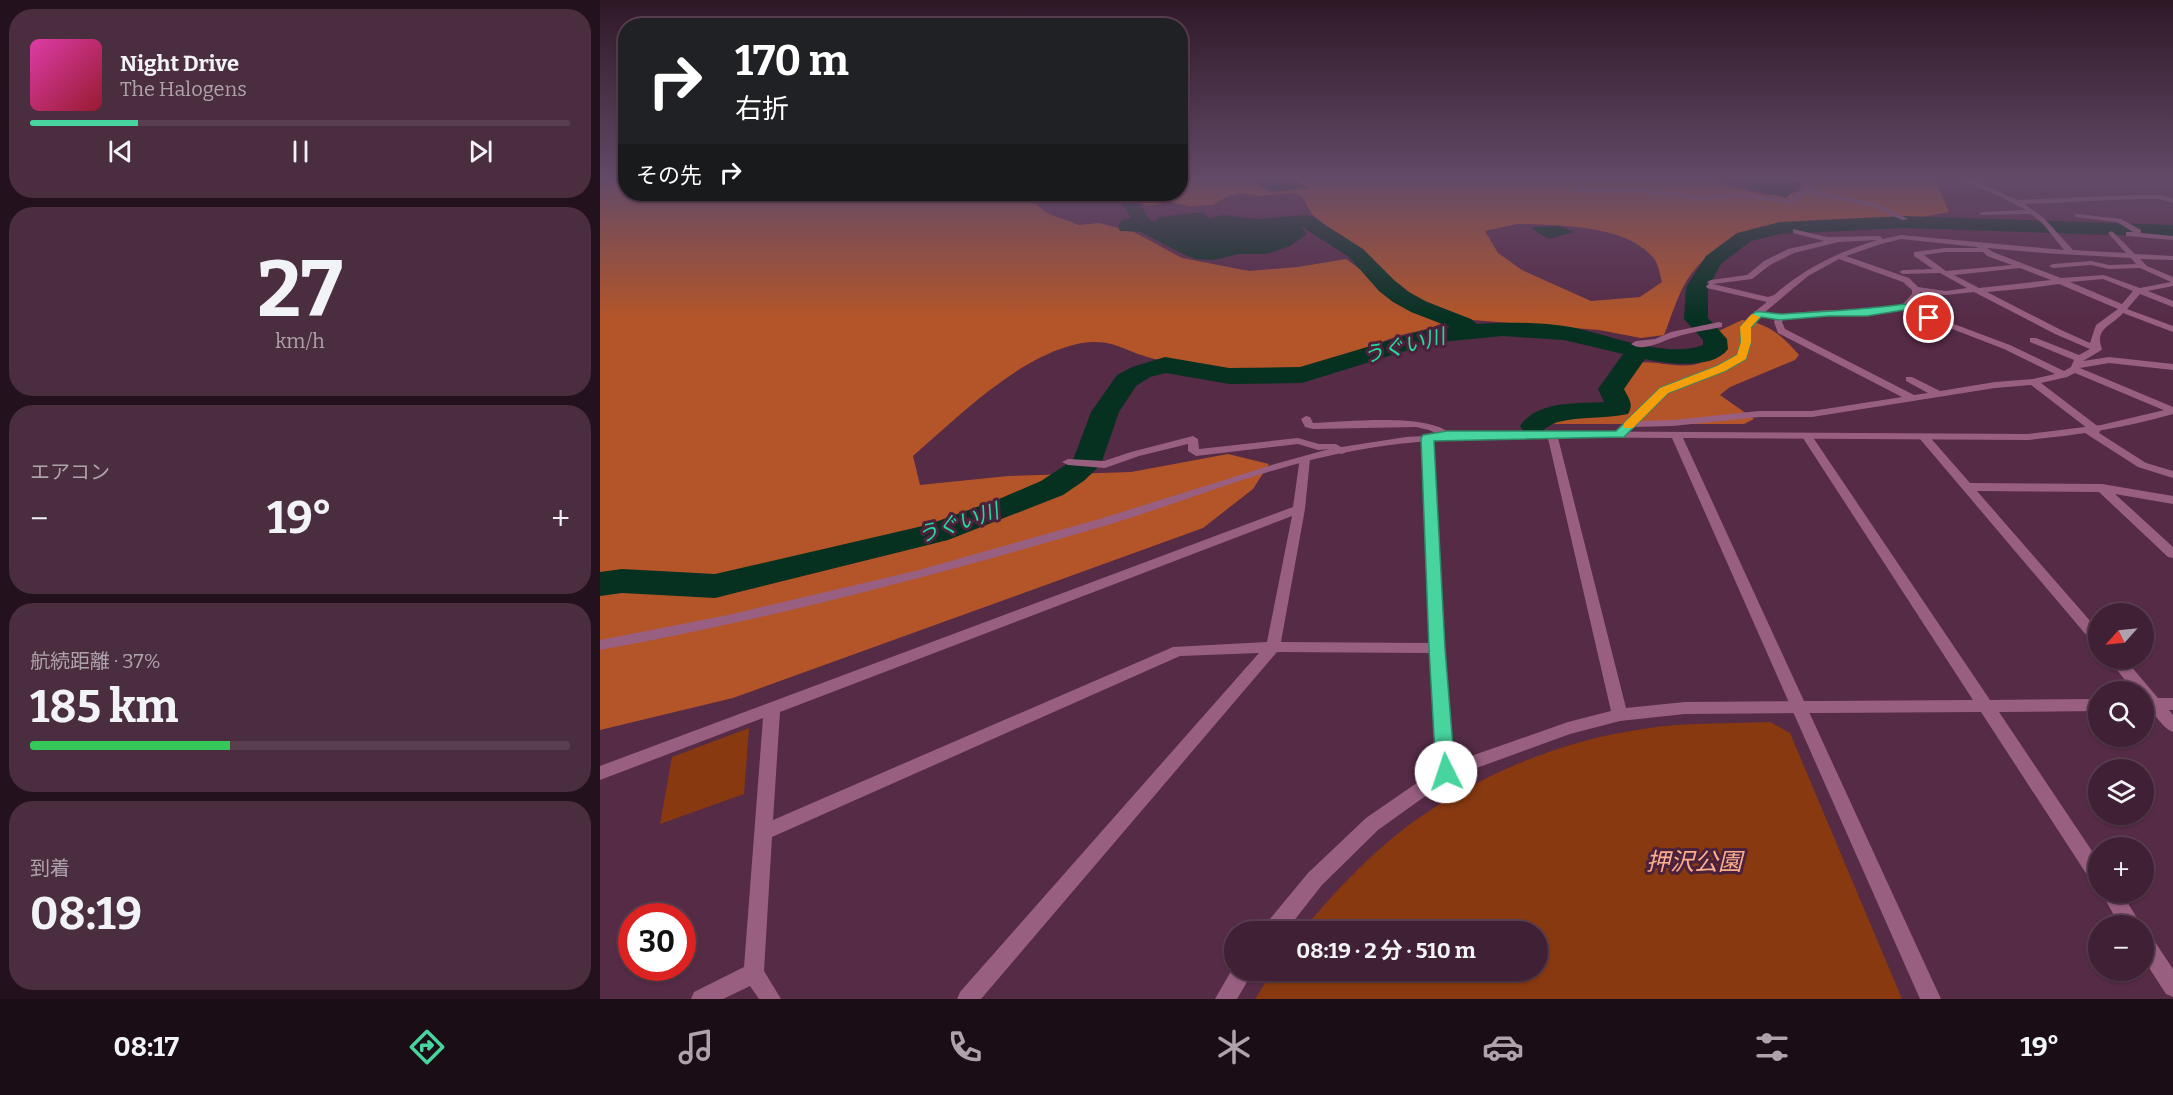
<!DOCTYPE html>
<html lang="ja">
<head>
<meta charset="utf-8">
<style>
  body { margin:0; font-family:Bitter,"Noto Sans JP",serif; background:#4b2d40; color:#f1f3f6; height:100vh; display:flex; flex-direction:column; font-size:22px; white-space:nowrap }
  * { box-sizing:border-box; margin:0 }
  p { font-size:20px; color:#aea3ac }
  .icon { flex:none; width:33px; height:33px; fill:none; stroke:currentColor; stroke-width:2; stroke-linecap:round; stroke-linejoin:round }
  .map { position:relative; flex:1; overflow:hidden }
  .drawer { display:flex; flex-direction:column; gap:9px; padding:9px; background:#23121d; width:600px }
  .drawer>* { flex:none }
  .hud { position:absolute; left:18px; top:18px; width:570px; height:183px; border-radius:24px; box-shadow:0 2px 4px #0004,0 0 0 2px #593e4f; background:#202124; color:#fff; overflow:hidden }
  .needle { width:39px; rotate:243deg }
  .fabs { position:absolute; left:1488px; top:603px; display:grid; gap:12px }
  .fabs a { display:grid; place-items:center; width:66px; height:66px; border-radius:50%; background:#402034; box-shadow:0 2px 4px #0004,0 0 0 2px #593e4f; font-size:30px }
  .speed { position:absolute; left:18px; top:903px; display:flex; gap:12px; font-size:30px; font-weight:700; text-align:center }
  .speed>* { display:grid; place-content:center; width:78px; height:78px; border-radius:50%; background:#402034; box-shadow:0 2px 4px #0004,0 0 0 2px #593e4f; line-height:1 }
  .speed .limit { border:9px solid #d22; background:#fff; color:#111 }
  .pin { position:absolute; display:grid; place-items:center; width:51px; height:51px; color:#fff; margin:-26px; border:3px solid #fff; border-radius:50%; box-shadow:0 2px 6px #0007 }
  .me { position:absolute; width:66px; margin:-33px; rotate:356deg; stroke-linejoin:round; filter:drop-shadow(0 0 4px #0008) }
  .turn { display:flex; align-items:center; gap:21px; height:126px; padding:0 18px; font-size:27px }
  .turn .icon { width:78px; height:78px; stroke-width:2.5 }
  .turn b { display:block; font-size:42px; line-height:51px }
  .then { display:flex; align-items:center; height:57px; padding:0 18px; background:#0003; gap:12px; font-size:22px }
  .big { font-size:45px; font-weight:700; line-height:1.1 }
  .drawer .tile { flex:1; display:flex; flex-direction:column; justify-content:center; gap:9px; min-width:0; padding:0 21px; border-radius:24px; background:#4b2d40 }
  .drawer .dial { align-items:center; gap:0 }
  .dial b { font-size:78px; line-height:1 }
  .song { display:flex; align-items:center; gap:18px }
  .cover { width:72px; height:72px; border-radius:9px; background:linear-gradient(135deg,hsl(320 70% 55%),hsl(350 70% 35%)) }
  .played { height:6px; border-radius:3px; background:linear-gradient(90deg,#47d49e 20%,#593e4f 20%) }
  .keys { display:flex; justify-content:space-around; direction:ltr }
  .heat { display:flex; justify-content:space-between; align-items:center; font-size:33px; direction:ltr }
  .charge { height:9px; border-radius:4px; background:linear-gradient(90deg,#34c759 37%,#593e4f 0) }
  .trip { position:absolute; left:624px; top:921px; width:324px; height:60px; border-radius:30px; background:#402034; box-shadow:0 2px 4px #0004,0 0 0 2px #593e4f; font-weight:700; line-height:60px; text-align:center }
  .menu { display:flex; height:96px; justify-content:space-around; align-items:center; background:#1a0d15; color:#aea3ac }
  .menu .icon { width:42px; height:42px }
  .menu .selected { color:#47d49e }
  .menu b { font-size:27px; color:#f1f3f6 }
  main { display:flex; flex:1; min-height:0 }
  .map>svg:first-child { display:block }
  .green { fill:#883910 }
  .forest { fill:#b45529; fill-rule:evenodd }
  .water { fill:#063121 }
  .lines { fill:none; stroke-linecap:round; stroke-linejoin:round }
  .stream { stroke:#063121; stroke-width:3 }
  .river { fill:#063121; fill-rule:evenodd }
  .minor { fill:#995f81; fill-rule:evenodd }
  .tertiary { fill:#995f81; fill-rule:evenodd }
  .route { fill:#47d49e; stroke:#2e8a67; stroke-width:1.5 }
  .slow { fill:#f59e0b }
  .labels { text-anchor:middle; stroke-width:6; stroke-linejoin:round; paint-order:stroke }
  .water-label { font-size:21px; font-style:italic; fill:#21dea0; stroke:#4b213b }
  .near-park-label { font-size:24px; font-style:italic; fill:#faae8e; stroke:#4b213b }
</style>
</head>
<body>
<main>
<section class="drawer">
<div class="tile">
<div class="song"><i class="cover"></i><div><b>Night Drive</b><p>The Halogens</p></div></div>
<div class="played"></div>
<div class="keys"><svg class="icon" aria-label="previous" viewBox="0 0 24 24"><path d="M18 5L8 12l10 7zM5 5v14"/></svg><svg class="icon" aria-label="pause" viewBox="0 0 24 24"><path d="M8 5v14M16 5v14"/></svg><svg class="icon" aria-label="next" viewBox="0 0 24 24"><path d="M6 5l10 7-10 7zM19 5v14"/></svg></div>
</div>
<div class="tile dial"><b>27</b><p>km/h</p></div>
<div class="tile"><p>エアコン</p>
<div class="heat"><a>−</a><b class="big">19°</b><a>+</a></div>
</div>
<div class="tile"><p>航続距離 · 37%</p><b class="big">185 km</b><div class="charge"></div></div>
<div class="tile"><p>到着</p><b class="big">08:19</b></div>
</section>
<div class="map">
<svg width="1573" height="999" viewBox="0 0 1573 999">
  <rect width="100%" height="100%" fill="#562b46"/>
  <!-- green -->
  <g class="green">
    <path d="M1170,722l20,11 112,266h-647l18,-28 265,-1v-38l-236,-1c31,-37 64,-73 103,-103 68,-51 153,-87 238,-99 41,-7 85,-5 127,-7z"/>
    <path d="M149,728l-5,66 -84,30 12,-67z"/>
  </g>
  <!-- forest -->
  <g class="forest">
    <path d="M0,179h25l1,15h397l24,19 32,12 20,-2 35,9 48,26 67,13 49,-4 48,-8 26,19 22,21 52,22c-16,9 -31,10 -48,15 -27,9 -53,23 -81,31 -55,14 -103,2 -157,-7 -34,-6 -45,-24 -83,-16 -59,13 -119,73 -164,112l7,29 88,-9 123,-4 97,-18 41,10 -16,25 -50,39 -470,170 -133,32z"/>
    <path d="M581,179h530c24,9 78,29 97,4l-11,-4h134l5,3 13,30c-18,3 -37,7 -55,9 -70,6 -162,-11 -207,59 -10,16 -16,38 -23,55l-23,3 -42,-8 -127,-10 -57,-23 -86,-68 -17,-15 -11,-19 -11,-2 -30,3 -20,-3 -14,4 -13,8 -24,1 -19,-4 -21,4 -37,-12h68zM917,224c40,1 112,0 138,36 4,6 5,16 7,22l-22,15 -49,4 -69,-31 -24,-17 -13,-22z"/>
    <path d="M1142,320c26,3 41,16 57,35l-4,5 -65,27 -10,8 34,24 -10,5h-192l-3,-5 3,-3 41,-6 14,-5c7,-12 13,-27 22,-37 11,-15 51,5 73,-6v-15l6,-11z"/>
  </g>
  <!-- water -->
  <g class="water">
    <path d="M648,179c20,0 44,-5 60,9l-37,4z"/>
    <path d="M1114,179h73l15,4 -16,15z"/>
    <path d="M603,212l5,6 15,-3 44,5 27,-2 13,16 -17,12 -23,8h-28l-25,6 -19,-1 -14,-6 -42,-22 13,-6 7,-8z"/>
    <path d="M959,226l15,6 -25,7 -17,-10 2,-2z"/>
  </g>
  <g class="lines">
    <!-- stream -->
    <path class="stream" d="M517,194l12,7"/>
    <!-- river -->
    <g class="river">
      <path d="M529,196l6,1 16,24 47,2 2,4 -2,4 -7,2 -71,-2 -2,-4 4,-7 9,-2 -11,-17 3,-4z"/>
      <path d="M706,215l7,2 50,32 32,32 14,11 18,10 44,17 6,5c28,-2 58,-2 87,2 41,6 100,34 139,19v-5l-19,-21 2,-32 20,-31 31,-23 43,-11 124,-6 269,9v12l-269,-9 -124,6 -29,7 -30,23 -13,23v31l19,21 1,10c-15,21 -61,15 -83,10l-21,30c5,10 10,15 4,25 -23,5 -48,2 -70,8 -16,5 -14,15 -34,10l-4,-6c18,-26 56,-22 84,-24l-6,-13 25,-35 -59,-14 -62,-4 -71,7 -129,40 -73,1 -63,-11 -16,4 -14,9 -17,26 -18,52 -16,16 -22,15 -115,45 -233,58 -93,-5 -22,3v-24l22,-3 93,5 212,-49 72,-26 42,-18 32,-21 18,-48 26,-37 15,-8 33,-10 64,11 71,-1 121,-36 29,-4 -39,-15 -18,-10 -14,-11 -30,-34 -47,-30 -46,4 -7,-2 -2,-4 2,-4 7,-2z"/>
    </g>
    <!-- minor -->
    <g class="minor">
      <path d="M1194,179h8l10,4 -3,6 69,15 30,15 -6,1 -28,-13 -69,-14 -8,8 -7,3 -49,-7 -39,3 -58,-7 -71,-1 -3,-2 3,-2 71,1 58,7 39,-3 48,7 17,-15z"/>
      <path d="M1358,179l14,1 45,20 119,-5h25l12,4v4l-13,-4h-24l-112,5 20,14 29,32 53,3 -18,-20 4,-2 23,23 38,2v4l-33,-1 7,7 26,11v9l-25,5 25,10v6l-33,-13 -13,15 46,17v6l-50,-19c-11,13 -29,15 -21,36l-2,2 -17,10 26,-4 64,7v6l-64,-7 -29,5 93,39v7l-98,-41 -8,4 -26,6 59,45 1,2 -2,3 47,30 27,8v7l-35,-11 -53,-34 -1,-2 3,-3 -56,-43 -36,3 -183,29h-53l-86,9 -40,1 -9,9h-8l-1,-2 1,-2 44,-43 58,-22 20,-12 6,-32 4,-6 19,-15 -60,-14 -1,-2 3,-2 -2,-2 4,-2 36,-5 17,-14 24,-12 36,-8 -31,-8v-4l34,8 53,-1 3,3 18,-4 163,15 -21,-26 -12,-10 -51,1 -1,-1 3,-2 44,-2 -25,-13zM1301,239l76,8 1,1h-33l-31,4v4l19,13 -30,1 -4,2 4,2 37,-1 27,15 -21,3 -28,-4 -9,-9 -63,-22 35,-12zM1277,240c-39,12 -72,28 -103,55l-6,2 -55,-13 39,-5 18,-14 24,-12 45,-11zM1387,248l56,5 88,5 5,6 -27,1 -18,-4 -38,3 -4,2 4,2 38,-3 18,4 31,-1 31,14 -31,6 -36,-13 -43,3 -68,-26zM1345,252h38l4,4 25,9 -66,6 -22,-16zM1239,259l64,23 9,8v4l-10,11 -35,5h-38l-49,4 -15,-2 43,-36zM1420,268l31,12 -72,8 -25,-13zM1503,279l30,12 -11,13 -52,-22zM1459,284l59,25 -22,16 -6,18 -29,-13 -74,-38 44,-4zM1320,292l26,3 28,-3 81,42 35,15 -11,6 -43,-17h-6v4l44,18 -3,7 -7,4 -54,-26 -99,-37 -1,-1zM1303,310l101,39 51,25 -22,5 -38,3 -55,9 -28,-14h-6v4l22,12 -14,2 -129,-66 -3,-7 1,-3c41,-3 80,-3 120,-9zM1160,317l15,2 -1,3 4,11 124,64 -90,14h-53l-86,9 -33,1 28,-28 56,-22 21,-13c6,-14 1,-31 15,-41z"/>
      <path d="M1477,214l44,5 20,11v3l32,3v4l-47,-4v-4h7l-16,-10 -42,-5v-2z"/>
      <path d="M1119,322l3,1v4c-15,3 -31,5 -46,10 -13,3 -32,16 -45,7l5,-3 19,-2 16,-7z"/>
      <path d="M706,416l4,1 3,6c34,-1 116,-11 139,12l-5,3 -18,-8 -13,-3 -103,2 -8,-2 -4,-8z"/>
      <path d="M952,431l5,3 69,274 59,-6 288,-2 -172,-265 1,-2h8l180,267 108,-1v12l-99,1 99,148v24l-7,-3 -110,-169 -296,2 -65,7 -50,13 -118,43 -74,53 -56,55 -37,47h-23l3,-7 43,-52 58,-55 71,-49 -7,-116 -153,-1 -296,347h-24l3,-7 299,-339 -79,3 -408,181 -8,134 17,28h-22l-9,-13 -27,13h-32l3,-7 50,-25 19,-249 -163,62v-14l693,-259 7,-50h8l2,2 -5,50 -24,133 148,1 -6,-205 5,-3 5,3 11,210 10,114 114,-40 43,-11 -64,-277zM692,516l-25,126 -94,5 -400,173 7,-108z"/>
      <path d="M1324,434l4,1 42,48 132,1 71,12v8l-58,-10 58,53v11l-5,-1 -69,-65 -122,-1 121,139v14l-5,-1 -173,-204 -1,-2 1,-2z"/>
      <path d="M593,436l5,3 1,10 99,-11 21,6h17l12,7 -6,3 -12,-5 -12,1 -20,-6 -102,12 -8,-5v-7l-49,12 -34,12 -37,-3 -6,-3 6,-3 36,2 27,-9z"/>
      <path d="M1508,658h16l34,40h15v12h-4l4,5v17c-12,-4 -16,-19 -28,-24l-1,-3v-13h-10z"/>
      <path d="M1501,892h20l21,34h-22z"/>
      <path d="M1544,933l7,3 22,33v28l-7,-3 -22,-34z"/>
      <path d="M634,966v4h20l-17,29h-22z"/>
    </g>
    <!-- tertiary -->
    <path class="tertiary" d="M1573,408v6c-48,14 -96,21 -145,26l-345,-2 258,561h-21l-248,-561c-105,0 -210,-6 -314,12 -87,15 -170,51 -254,76 -167,49 -333,93 -504,124v-10l128,-25 191,-45 184,-52 172,-54 54,-15 77,-12 103,-6 519,3 73,-9z"/>
  </g>
  <!-- sky -->
  <linearGradient id="sky" x2="0" y2="1"><stop stop-color="#2f1826"/><stop offset="0.56" stop-color="#624a68"/><stop offset="1" stop-color="#624a68" stop-opacity="0"/></linearGradient>
  <rect width="1573" height="319" fill="url(#sky)"/>
  <!-- route -->
  <path class="route" d="M1305,304l29,14 -9,2 -21,-10 -37,6h-38l-49,4 -19,-3 -10,11v14l-5,17 -21,12 -57,22 -44,44 -190,4 11,207 10,124 -3,5 -6,3 -7,-3 -3,-5 -7,-124 -8,-210 2,-3 24,-4h169l44,-43 57,-22 20,-11 4,-13 -1,-15 15,-15c9,-1 19,2 28,2 41,-3 82,-4 122,-10z"/>
  <!-- slow -->
  <path class="slow" d="M1152,314l8,3 -9,10v15l-5,17 -21,12 -57,22 -35,35h-9v-5l36,-35 57,-22 20,-11 4,-13 -1,-15z"/>
  <g class="labels">
    <!-- water labels -->
    <g class="water-label">
      <text transform="translate(804 346) rotate(-14)" y="7">うぐい川</text>
      <text transform="translate(358 523) rotate(-18)" y="7">うぐい川</text>
    </g>
    <!-- near-park labels -->
    <g class="near-park-label">
      <text x="1094" y="870">押沢公園</text>
    </g>
  </g>
</svg>
<div class="fabs">
<a><svg class="needle" viewBox="-14 -14 28 28"><path d="M0-13l5 13h-10z" fill="#e53935"/><path d="M0 13l5-13h-10z" fill="#aea3ac"/></svg></a>
<a><svg class="icon" aria-label="search" viewBox="0 0 24 24"><circle cx="10" cy="10" r="6"/><path d="M15 15l6 6"/></svg></a>
<a><svg class="icon" aria-label="layers" viewBox="0 0 24 24"><path d="M12 4l9 5-9 5-9-5zM3 14l9 5 9-5"/></svg></a>
<a>+</a>
<a>−</a>
</div>
<div class="speed"><div class="limit">30</div></div>
<div class="pin" style="left:1329px;top:318px;background:#d93025"><svg class="icon" aria-label="arrive" viewBox="0 0 24 24"><path d="M6 21V4h12l-3 4 3 4H6"/></svg></div>
<svg class="me" style="left:846px;top:772px" viewBox="-20 -20 40 40"><circle r="19" fill="#fff"/><path d="M0-13L10 11 0 6-10 11z" fill="#47d49e"/></svg>
<div class="trip">08:19 · 2 分 · 510 m</div>
<div class="hud">
<div class="turn"><svg class="icon" aria-label="right" viewBox="0 0 24 24"><path d="M7 20v-9h11M14 6l5 5-5 5"/></svg><div><b>170 m</b>右折</div></div>
<div class="then">その先<svg class="icon" aria-label="right" viewBox="0 0 24 24"><path d="M7 20v-9h11M14 6l5 5-5 5"/></svg></div>
</div>
</div>
</main>
<nav class="menu">
<b>08:17</b>
<svg class="icon selected" aria-label="directions" viewBox="0 0 24 24"><path d="M12 3l9 9-9 9-9-9zM9 14v-3h6M13 9l2 2-2 2"/></svg>
<svg class="icon" aria-label="music" viewBox="0 0 24 24"><path d="M9 18V5l10-2v13"/><circle cx="6" cy="18" r="3"/><circle cx="16" cy="16" r="3"/></svg>
<svg class="icon" aria-label="phone" viewBox="0 0 24 24"><path d="M5 4h4l2 5-3 2q2 4 5 5l2-3 5 2v4C11 20 4 13 5 4z"/></svg>
<svg class="icon" aria-label="climate" viewBox="0 0 24 24"><path d="M12 3v18M4 7l16 10M4 17L20 7"/></svg>
<svg class="icon" aria-label="car" viewBox="0 0 24 24"><path d="M5 17H2v-5l4-1 3-4h7l3 4 3 1v5h-3M9 17h6M6 11h13"/><circle cx="7" cy="17" r="2"/><circle cx="17" cy="17" r="2"/></svg>
<svg class="icon" aria-label="filters" viewBox="0 0 24 24"><path d="M4 7h16M4 17h16"/><circle cx="9" cy="7" r="2"/><circle cx="15" cy="17" r="2"/></svg>
<b>19°</b>
</nav>
</body>
</html>
